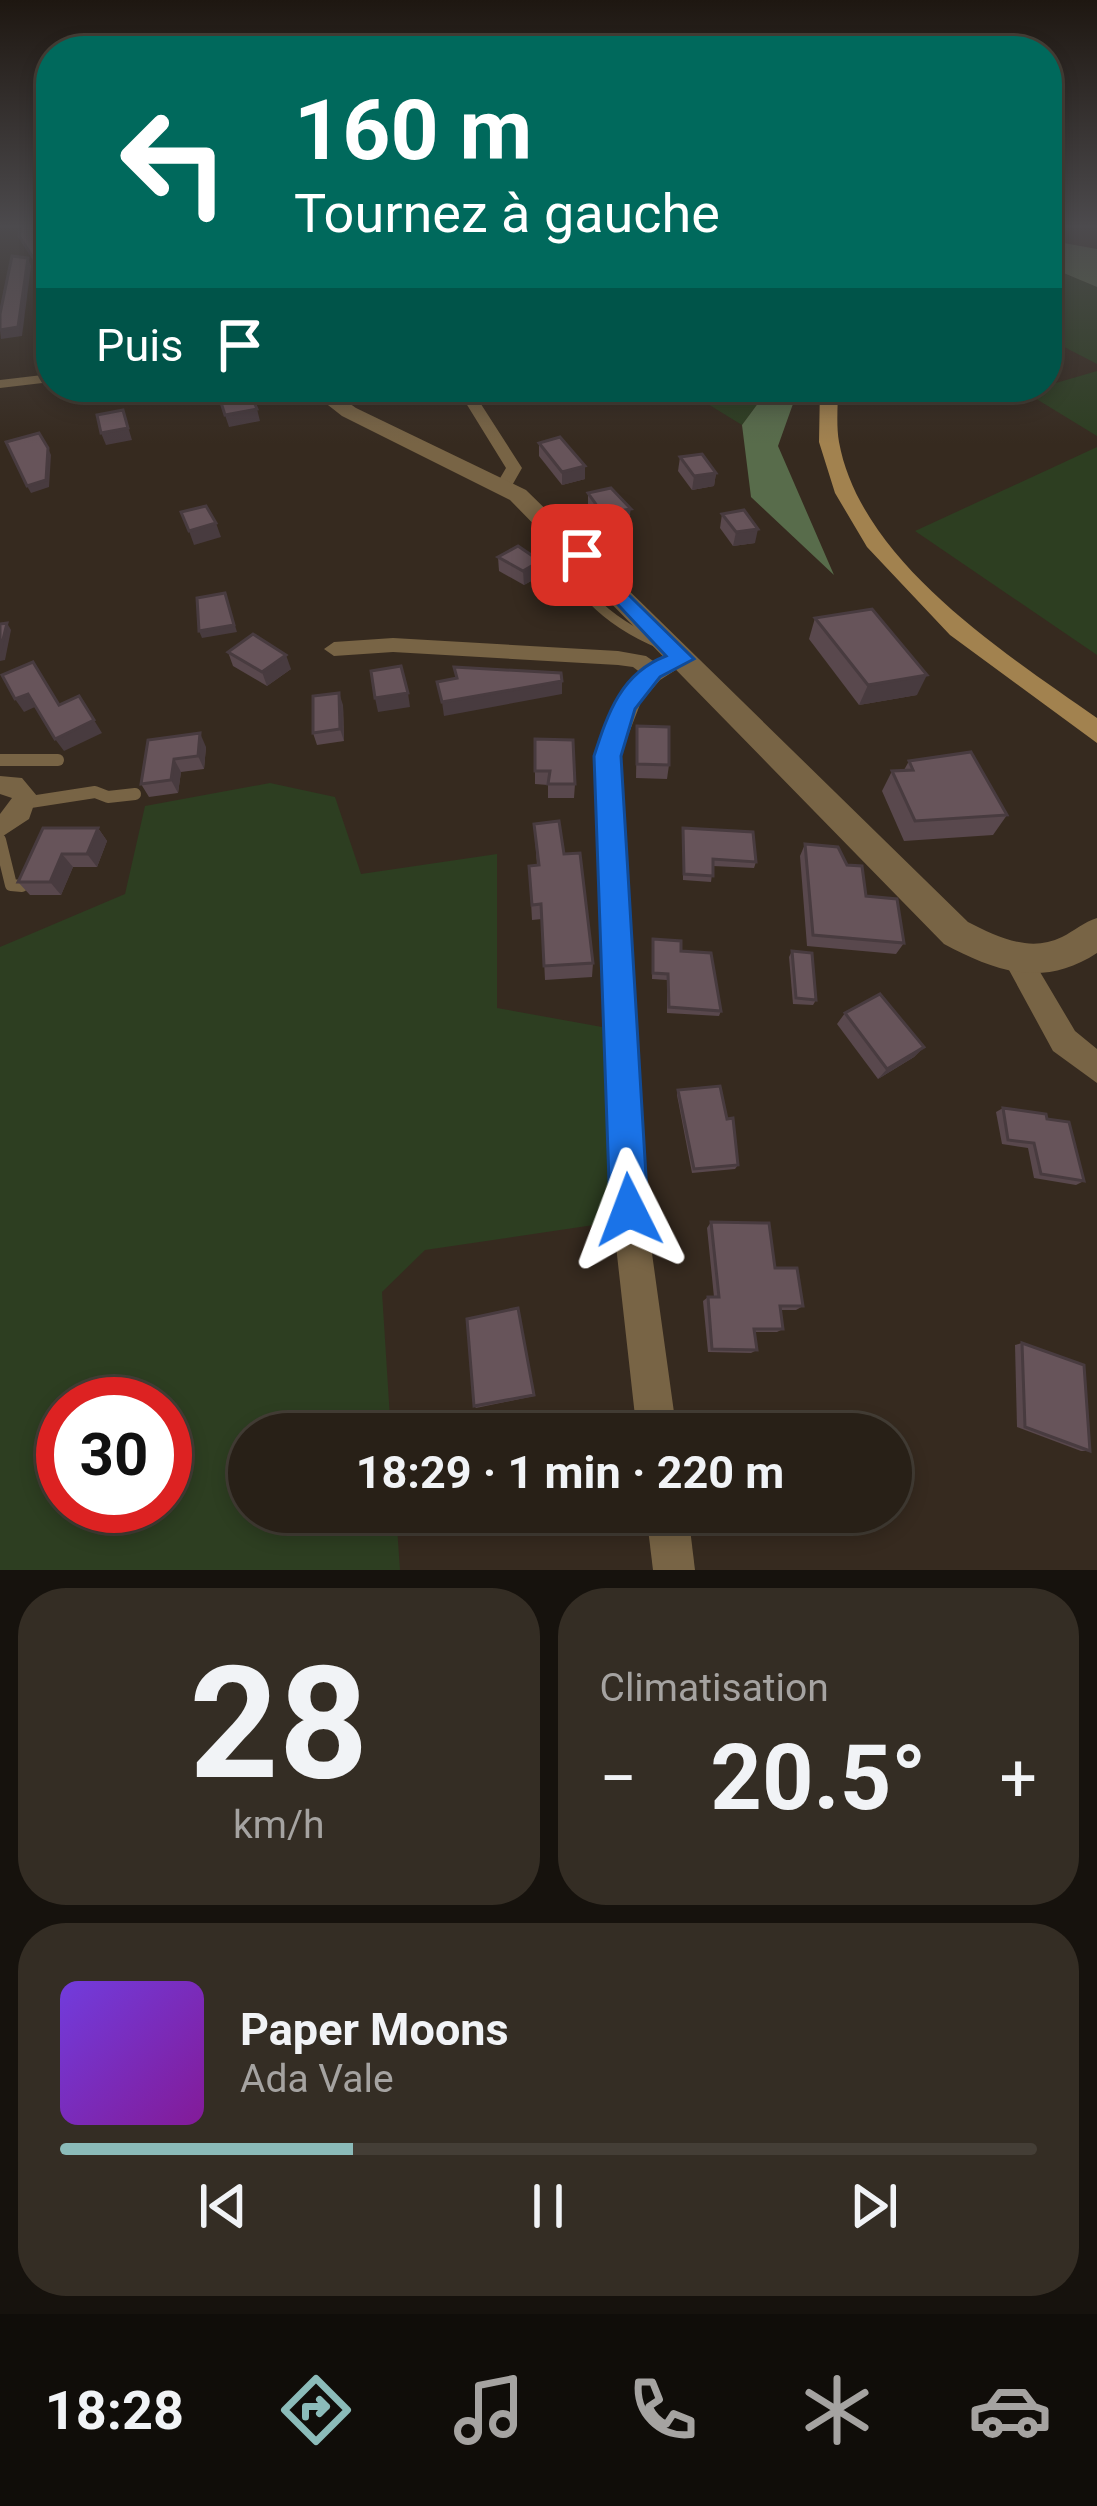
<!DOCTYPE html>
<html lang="fr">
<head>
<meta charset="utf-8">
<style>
  body { margin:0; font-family:Roboto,sans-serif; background:#342d24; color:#f1f3f6; height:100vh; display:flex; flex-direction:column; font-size:45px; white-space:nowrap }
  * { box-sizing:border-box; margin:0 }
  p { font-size:39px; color:#a5a3a1 }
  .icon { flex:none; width:66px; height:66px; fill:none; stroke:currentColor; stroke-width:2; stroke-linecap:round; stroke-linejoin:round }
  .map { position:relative; height:1570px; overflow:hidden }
  .drawer { display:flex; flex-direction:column; gap:18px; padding:18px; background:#16120d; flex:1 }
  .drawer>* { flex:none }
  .top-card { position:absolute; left:36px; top:36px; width:1026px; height:366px; border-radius:48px; box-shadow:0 6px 18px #0003,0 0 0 3px #443e36; background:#00695c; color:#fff; overflow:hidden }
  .speed { position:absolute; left:36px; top:1377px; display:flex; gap:24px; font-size:60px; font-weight:700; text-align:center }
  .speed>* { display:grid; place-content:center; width:156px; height:156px; border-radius:50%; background:#282017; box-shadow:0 6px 18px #0003,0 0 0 3px #443e36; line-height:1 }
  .speed .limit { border:18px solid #d22; background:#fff; color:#111 }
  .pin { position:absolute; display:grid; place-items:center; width:102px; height:102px; color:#fff; margin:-51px; border-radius:24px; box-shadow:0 6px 18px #0006 }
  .me { position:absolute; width:132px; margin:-66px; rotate:357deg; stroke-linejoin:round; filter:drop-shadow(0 0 9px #0008) }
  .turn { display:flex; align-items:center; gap:42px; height:252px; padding:0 60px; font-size:54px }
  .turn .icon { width:156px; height:156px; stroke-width:2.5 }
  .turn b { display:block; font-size:84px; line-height:102px }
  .then { display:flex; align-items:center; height:114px; padding:0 60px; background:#0003; gap:24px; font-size:45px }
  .big { font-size:90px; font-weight:700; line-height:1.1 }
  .drawer .tile { flex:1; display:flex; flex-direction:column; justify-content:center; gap:18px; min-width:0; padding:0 42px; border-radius:48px; background:#342d24 }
  .drawer .dial { align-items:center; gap:0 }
  .dial b { font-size:156px; line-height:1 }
  .song { display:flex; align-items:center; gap:36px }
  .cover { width:144px; height:144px; border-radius:18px; background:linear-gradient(135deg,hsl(260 70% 55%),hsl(290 70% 35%)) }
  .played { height:12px; border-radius:6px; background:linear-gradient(90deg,#8bbbb9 30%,#443e36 30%) }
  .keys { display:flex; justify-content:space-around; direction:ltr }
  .heat { display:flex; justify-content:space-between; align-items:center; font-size:66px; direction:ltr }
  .drawer .tiles { flex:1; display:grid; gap:18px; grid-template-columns:1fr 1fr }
  .tile:last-child { grid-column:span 2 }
  .trip { position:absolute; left:228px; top:1413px; width:684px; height:120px; border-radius:60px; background:#282017; box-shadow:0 6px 18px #0003,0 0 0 3px #443e36; font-weight:700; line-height:120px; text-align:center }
  .tab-bar { display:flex; height:192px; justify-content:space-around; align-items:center; background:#100d09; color:#a5a3a1 }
  .tab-bar .icon { width:84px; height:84px }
  .tab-bar .selected { color:#8bbbb9 }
  .tab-bar b { font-size:54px; color:#f1f3f6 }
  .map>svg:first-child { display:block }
  .green { fill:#2d3e21; fill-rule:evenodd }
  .forest { fill:#586c4b }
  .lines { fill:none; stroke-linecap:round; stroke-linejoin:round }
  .service-far1 { stroke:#786445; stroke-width:9 }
  .service { stroke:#786445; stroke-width:12 }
  .minor { fill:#786445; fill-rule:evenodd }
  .tertiary { fill:#786445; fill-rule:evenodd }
  .secondary { fill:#a2824f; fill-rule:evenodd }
  .wall { fill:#59484d }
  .shaded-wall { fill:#483b3f }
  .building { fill:#67545a; stroke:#483b3f; stroke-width:3 }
  .route { fill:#1a73e8; stroke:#114b97; stroke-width:3 }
</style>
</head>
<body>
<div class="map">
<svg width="1097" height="1570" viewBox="0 0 1097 1570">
  <rect width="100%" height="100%" fill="#362a1f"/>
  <!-- green -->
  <g class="green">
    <path d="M1047,266l50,21v77l-50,-26z"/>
    <path d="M1097,371v65l-72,-44z"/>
    <path d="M680,387h90l-28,38z"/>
    <path d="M1097,447v208l-182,-124z"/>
    <path d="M270,783l65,14 26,77 136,-20v154l105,19 12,195 -189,28 -43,42 9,142h-142v78h147l4,58h-400v-623l125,-53 20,-88zM63,1404h102v102h-102z"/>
  </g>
  <!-- forest -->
  <g class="forest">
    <path d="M1047,240l50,9v38l-50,-21z"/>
    <path d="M770,387h29l-21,59 56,129 -83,-78 -9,-72z"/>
  </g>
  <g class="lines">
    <!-- service-far1 -->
    <path class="service-far1" d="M553,531c16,57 55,92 109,114"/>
    <!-- service -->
    <g class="service">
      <path d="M0,760h58"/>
      <path d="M24,803l71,-11 13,5 27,-3"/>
      <path d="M0,840l11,45 11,1"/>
    </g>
    <!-- minor -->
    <g class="minor">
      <path d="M51,374v8l-51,6v-8z"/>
      <path d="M456,387h14l52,81 -12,21 -14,-4 10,-17z"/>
      <path d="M393,638l225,13 28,5 10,7 26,-11 11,7 -33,21 -19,22 -21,54 26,454 31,224h-40l-25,-224 -16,-454 18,-47 27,-36 -8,-6 -15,-2 -225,-13 -59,4 -10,-7 10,-7z"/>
      <path d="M0,776l22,2 15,18 -8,23 -29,19v-24l12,-16 -12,-4z"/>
      <path d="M1017,946l10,4 48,81 22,18v34l-44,-32 -50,-92 4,-9z"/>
      <path d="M646,1512h42l7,58h-42z"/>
    </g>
    <!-- tertiary -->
    <path class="tertiary" d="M305,387h21l30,21 170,82 442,432c29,15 62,31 94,15 12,-6 22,-15 35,-19v35c-53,35 -101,19 -153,-9l-434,-444 -168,-84z"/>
    <!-- secondary -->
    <path class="secondary" d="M820,387h18c0,18 -2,38 1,55 22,120 166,211 258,276v25l-147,-108 -83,-88 -32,-54 -16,-51z"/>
  </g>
  <!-- wall -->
  <g class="wall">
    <path d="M539,443l46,36 -23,6 -23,-29z"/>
    <path d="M680,457l36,16 -2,13 -22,4 -14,-19z"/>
    <path d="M588,493l42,29h-3v6l-21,5 -18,-27z"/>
    <path d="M722,514l33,29 -22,3 -13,-18z"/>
    <path d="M498,557l42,19 -16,9 -25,-14z"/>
    <path d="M815,618l102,77 -58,10 -50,-66z"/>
    <path d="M228,652l63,17 -24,17 -34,-20z"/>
    <path d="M343,705l1,36 -27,4 -4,-12z"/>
    <path d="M637,726l32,39 -2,14 -31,-1z"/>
    <path d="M535,739l40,45 -1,14h-26v-13l-13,-1z"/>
    <path d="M148,740l58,7 -2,22 -23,3 -3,21 -29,4 -8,-13z"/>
    <path d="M909,761l98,54 -14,20 -89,6 -22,-50 10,-20 12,-1z"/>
    <path d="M534,824l30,30 29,109 -1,14 -47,3 -3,-61 -10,1 -3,-54 8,-1z"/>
    <path d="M98,828l9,13 -10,26h-24l-12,28h-31l-12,-13z"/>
    <path d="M683,828l73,34 -2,6 -41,-2 -2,16 -28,-2z"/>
    <path d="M805,844l42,21 19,31 38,47 -8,11 -89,-8 -7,-90z"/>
    <path d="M653,939l28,12 40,60 -2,5 -52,-3v-33l-15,-1z"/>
    <path d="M792,951l24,49 -3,5 -20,-1 -4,-47z"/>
    <path d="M845,1013l79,34 -10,10 -36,22 -41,-55z"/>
    <path d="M678,1090l60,75 -3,4 -43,4 -15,-78z"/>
    <path d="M1003,1108l44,11 37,62 -8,4 -42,-7 -6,-30 -26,-4 -6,-32z"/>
    <path d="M711,1222l64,46 28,38 -7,4h-15l2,19 -6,3h-22l2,18 -6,3 -43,-1 -5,-51 5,-4h6l-7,-69z"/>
    <path d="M518,1308l16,88 -58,12 -2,-2z"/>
    <path d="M1022,1343l68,108h-9l-64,-24 -2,-82z"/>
  </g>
  <!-- shaded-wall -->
  <g class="shaded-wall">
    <path d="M44,225h4l-9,44 -3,-7z"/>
    <path d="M28,258l3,8 -9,70 -21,3 -1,-9z"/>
    <path d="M257,409l3,12 -31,6 -4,-12z"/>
    <path d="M123,410l9,30 -26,5 -5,-12z"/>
    <path d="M48,448l3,7 -2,32 -18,6 -4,-7z"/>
    <path d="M585,466v13l-23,6v-13z"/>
    <path d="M716,473l-2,13 -22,4 2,-14z"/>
    <path d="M631,509l-4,19 -21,5 1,-13 17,-10z"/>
    <path d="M216,523l5,14 -27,8 -5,-14z"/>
    <path d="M758,529l-3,14 -22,3 3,-14z"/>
    <path d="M540,561v15l-16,9 -1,-14z"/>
    <path d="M225,593l12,39 -35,6 -3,-7z"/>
    <path d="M7,623l4,7 -6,30 -5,1v-9z"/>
    <path d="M286,655l5,14 -24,17 -5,-14z"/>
    <path d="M927,675l-10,20 -58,10 9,-20z"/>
    <path d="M562,681v13l-118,22 -2,-14z"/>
    <path d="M339,693l4,12 1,36 -4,-12z"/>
    <path d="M408,693l2,14 -32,5 -3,-14z"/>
    <path d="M28,694l9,12 -13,6 -9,-13z"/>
    <path d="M94,720l8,13 -38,18 -9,-12z"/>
    <path d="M200,733l6,14 -2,22 -6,-13z"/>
    <path d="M174,759l7,13 -3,21 -7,-13z"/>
    <path d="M98,828l9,13 -10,26 -10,-13z"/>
    <path d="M62,854l11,13 -12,28 -11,-13z"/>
    <path d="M924,1047l-10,10 -36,22 9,-10z"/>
  </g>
  <!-- building -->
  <g class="building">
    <path d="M21,225h23l-8,37 -17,-26z"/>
    <path d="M12,256l16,2 -10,69 -18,3v-16z"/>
    <path d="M216,387h32l9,22 -32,6z"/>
    <path d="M123,410l5,18 -27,5 -4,-18z"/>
    <path d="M39,433l9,15 -2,32 -19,6 -21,-44z"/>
    <path d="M560,437l25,29 -23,6 -23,-29z"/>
    <path d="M702,454l14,19 -22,3 -14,-19z"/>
    <path d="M611,488l20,21 -7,1 4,5 -21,5 -19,-27z"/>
    <path d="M206,506l10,17 -27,8 -8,-19z"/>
    <path d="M744,510l14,19 -22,3 -14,-18z"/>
    <path d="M518,546l22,15 -17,10 -25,-14z"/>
    <path d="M225,593l9,32 -35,6 -2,-33z"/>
    <path d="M872,609l55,66 -59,10 -53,-67z"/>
    <path d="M7,623l-7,29v-28z"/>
    <path d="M253,634l33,21 -24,17 -34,-20z"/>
    <path d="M33,662l26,43 20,-9 15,24 -39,19 -27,-45 -13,5 -13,-24z"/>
    <path d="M401,666l7,27 -33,5 -4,-27z"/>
    <path d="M454,667l107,6 1,8 -120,21 -5,-20 20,-4z"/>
    <path d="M339,693l1,36 -27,4v-37z"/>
    <path d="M637,726l32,1v38l-32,-1z"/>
    <path d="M200,733l-2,23 -24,3 -3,21 -30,4 7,-44z"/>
    <path d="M535,739l38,1 2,44h-27l2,-13h-15z"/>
    <path d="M971,752l36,63 -92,6 -23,-50 21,-1 -4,-9z"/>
    <path d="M559,821l5,33 16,-1 13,110 -49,3 -3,-62 -9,1 -3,-39 10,-1 -5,-41z"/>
    <path d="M43,828h55l-11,26h-25l-12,28h-32z"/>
    <path d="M683,828l70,4 3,30 -43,-3v17l-29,-2z"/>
    <path d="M805,844l33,3 9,18 15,1 4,30 31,3 7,44 -91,-8z"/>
    <path d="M653,939l28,2v10l30,2 10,58 -52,-4 -1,-33 -15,-1z"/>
    <path d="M792,951l20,2 4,47 -20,-2z"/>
    <path d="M880,994l44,53 -37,22 -42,-56z"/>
    <path d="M720,1086l7,33 6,-1 5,47 -44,4 -16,-79z"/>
    <path d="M1003,1108l43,6 1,5 22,3 15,59 -43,-7 -7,-31 -26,-3z"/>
    <path d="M711,1222l58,1 6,45h22l6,38h-23l3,23h-29l3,21 -45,-1 -4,-52h11z"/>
    <path d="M518,1308l16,87 -60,11 -7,-87z"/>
    <path d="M1022,1343l62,22 6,86 -65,-24z"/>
  </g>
  <!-- sky -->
  <linearGradient id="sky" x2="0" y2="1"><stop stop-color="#1e1711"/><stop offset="0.51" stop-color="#4c4a4d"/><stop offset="1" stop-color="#4c4a4d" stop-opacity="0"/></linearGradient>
  <rect width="1097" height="444" fill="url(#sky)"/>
  <!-- route -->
  <path class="route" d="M582,549l112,110 -34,18 -25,32 -14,47 27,454 -5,13 -14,6 -14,-6 -5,-13 -16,-454c14,-43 27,-83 72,-100l-91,-97 -4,-4z"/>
</svg>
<div class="speed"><div class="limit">30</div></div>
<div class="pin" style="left:582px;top:555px;background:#d93025"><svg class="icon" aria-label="arrive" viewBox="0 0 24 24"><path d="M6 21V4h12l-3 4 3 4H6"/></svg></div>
<svg class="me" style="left:629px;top:1210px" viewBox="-20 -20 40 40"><path d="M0-17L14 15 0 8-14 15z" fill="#1a73e8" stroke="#fff" stroke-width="4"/></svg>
<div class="trip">18:29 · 1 min · 220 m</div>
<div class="top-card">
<div class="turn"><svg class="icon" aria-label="left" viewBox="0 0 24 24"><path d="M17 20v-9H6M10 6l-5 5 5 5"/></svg><div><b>160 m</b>Tournez à gauche</div></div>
<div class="then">Puis<svg class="icon" aria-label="arrive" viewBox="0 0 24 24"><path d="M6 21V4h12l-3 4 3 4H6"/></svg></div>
</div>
</div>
<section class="drawer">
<div class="tiles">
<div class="tile dial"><b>28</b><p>km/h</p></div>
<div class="tile"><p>Climatisation</p>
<div class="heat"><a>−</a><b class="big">20.5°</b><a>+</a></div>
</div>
<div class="tile">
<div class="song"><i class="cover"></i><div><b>Paper Moons</b><p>Ada Vale</p></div></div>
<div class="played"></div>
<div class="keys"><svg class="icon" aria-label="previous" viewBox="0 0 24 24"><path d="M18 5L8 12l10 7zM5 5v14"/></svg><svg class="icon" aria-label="pause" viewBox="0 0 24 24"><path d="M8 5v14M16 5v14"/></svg><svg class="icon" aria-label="next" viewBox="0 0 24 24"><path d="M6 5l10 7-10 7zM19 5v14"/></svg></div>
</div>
</div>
</section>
<nav class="tab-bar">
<b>18:28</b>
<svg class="icon selected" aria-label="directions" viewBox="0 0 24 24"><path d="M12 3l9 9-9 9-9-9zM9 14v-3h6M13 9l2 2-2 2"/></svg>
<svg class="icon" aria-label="music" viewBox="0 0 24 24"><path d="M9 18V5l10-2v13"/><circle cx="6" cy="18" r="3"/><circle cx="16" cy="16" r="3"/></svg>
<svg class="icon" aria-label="phone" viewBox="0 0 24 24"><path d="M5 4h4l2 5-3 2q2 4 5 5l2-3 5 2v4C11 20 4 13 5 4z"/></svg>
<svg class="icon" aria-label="climate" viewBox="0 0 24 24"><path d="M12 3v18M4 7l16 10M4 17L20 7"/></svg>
<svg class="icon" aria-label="car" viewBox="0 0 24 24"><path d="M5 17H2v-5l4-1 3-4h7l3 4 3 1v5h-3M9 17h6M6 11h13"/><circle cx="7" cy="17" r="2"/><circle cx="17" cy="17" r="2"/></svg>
</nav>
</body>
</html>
